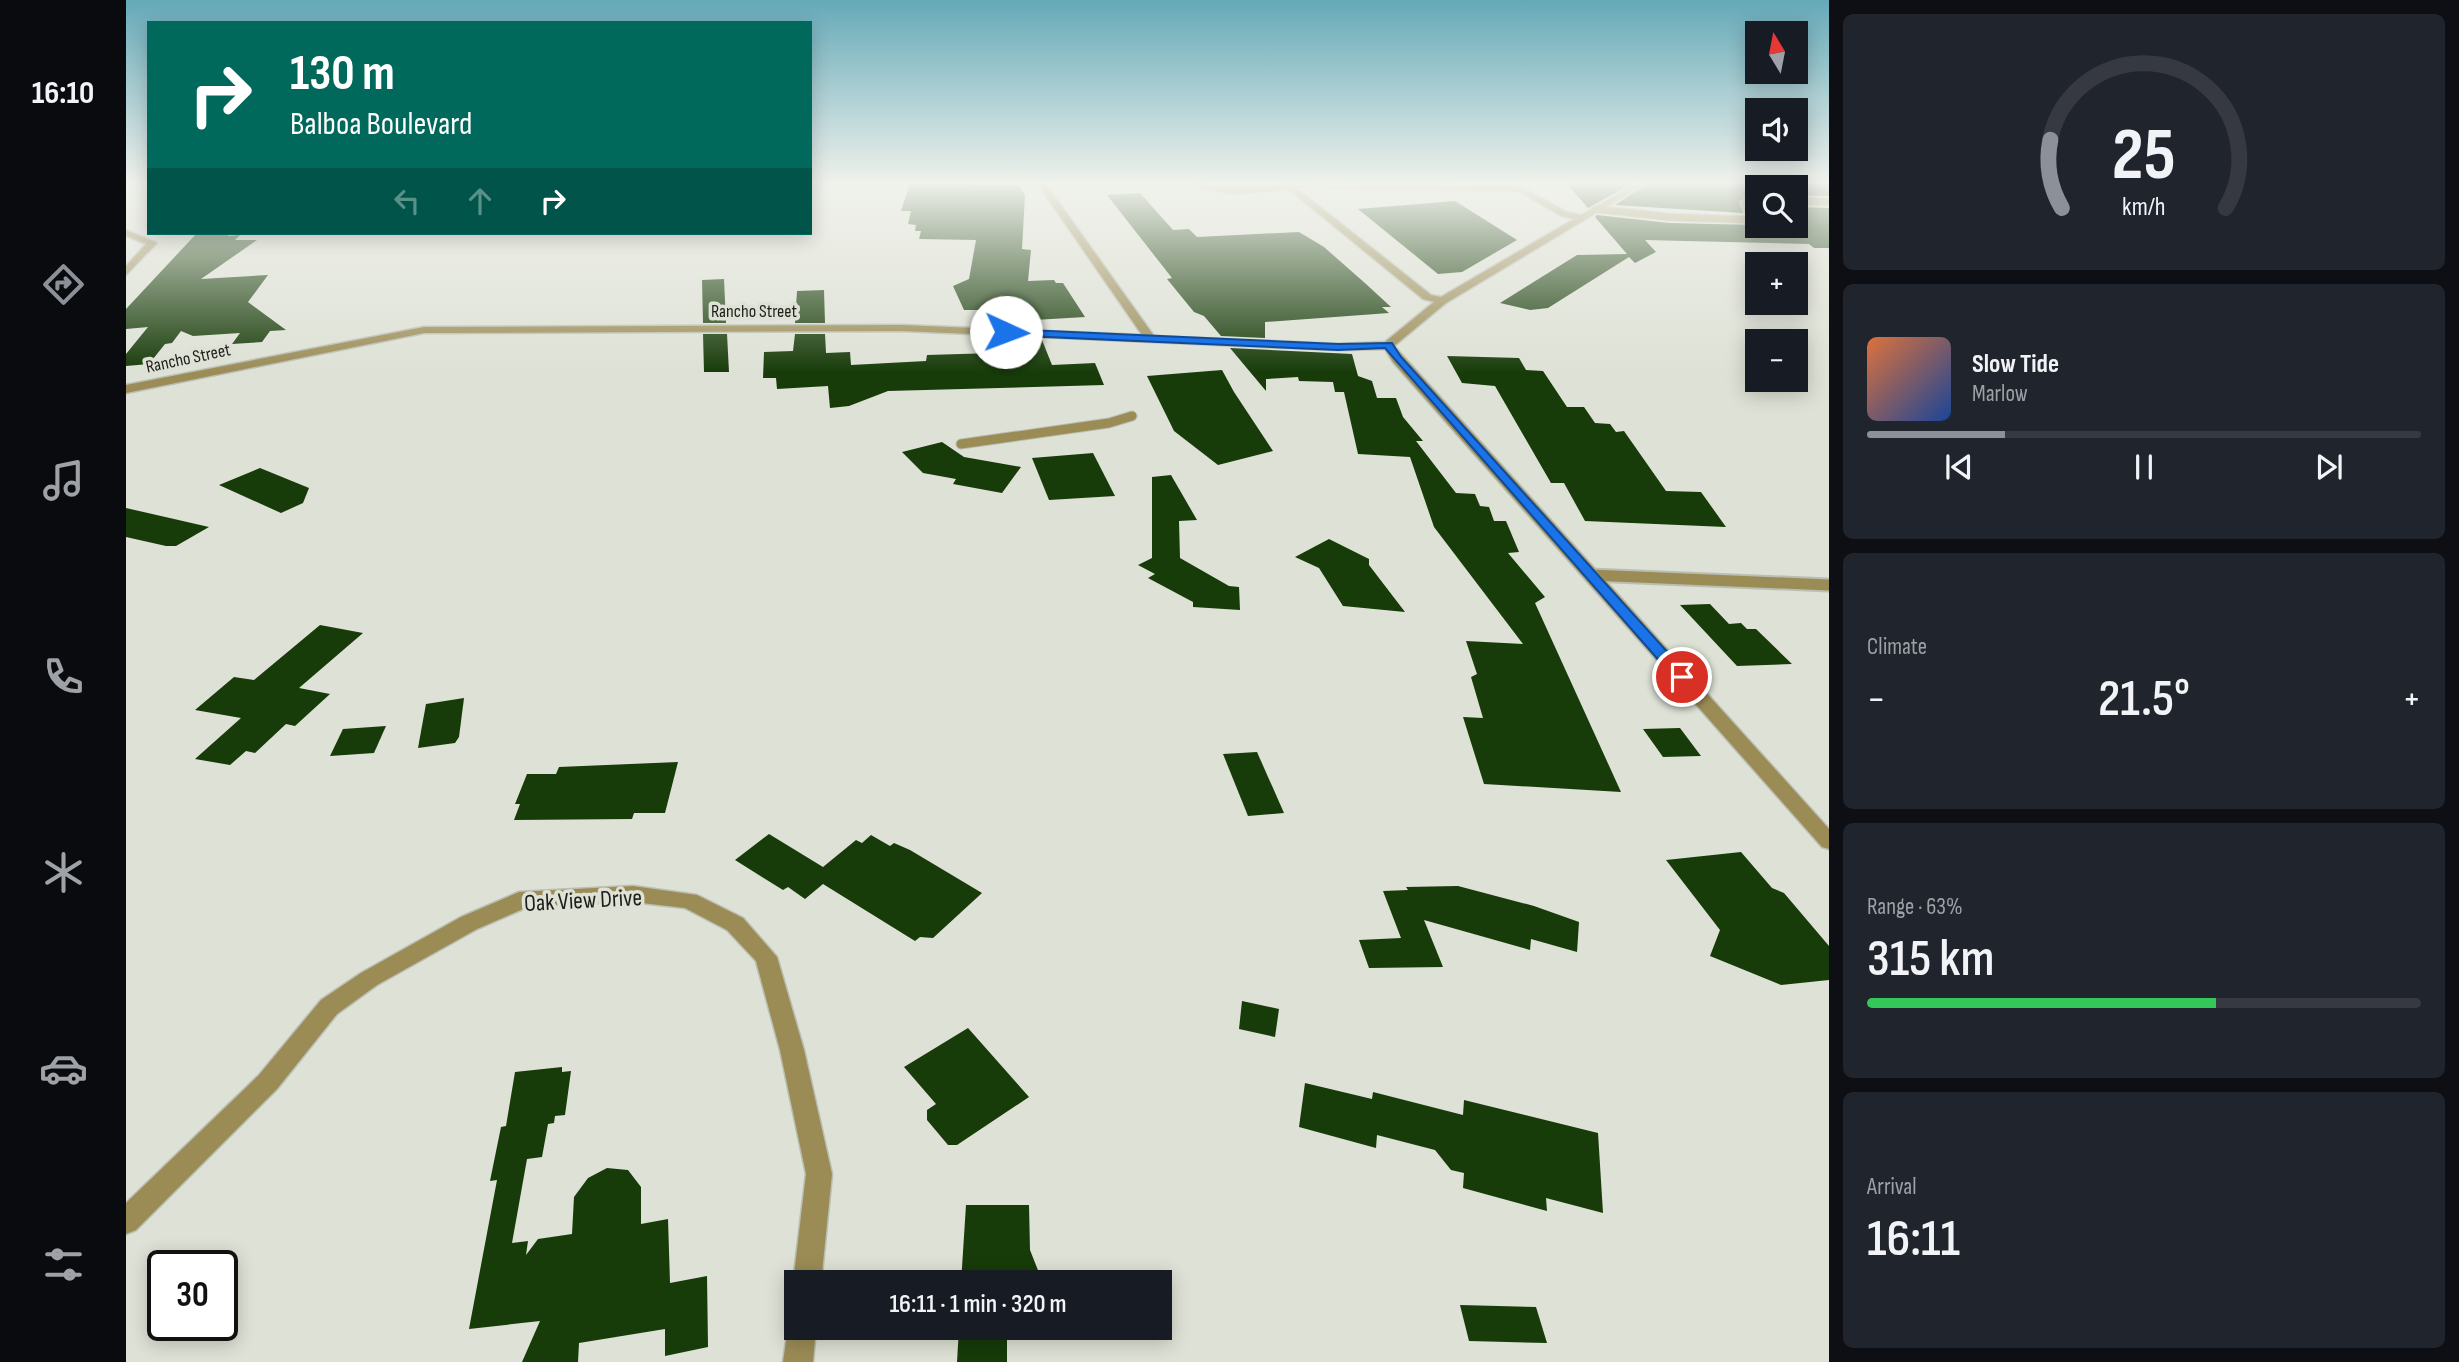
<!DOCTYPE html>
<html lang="en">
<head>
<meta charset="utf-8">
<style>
  body { margin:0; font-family:"Sofia Sans Condensed",sans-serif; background:#20242c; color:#f1f3f6; height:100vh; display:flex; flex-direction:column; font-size:26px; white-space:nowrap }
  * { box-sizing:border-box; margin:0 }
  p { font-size:23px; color:#9ea1a6 }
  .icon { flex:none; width:38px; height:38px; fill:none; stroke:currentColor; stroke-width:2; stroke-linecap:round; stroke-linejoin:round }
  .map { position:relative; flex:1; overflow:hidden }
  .details { display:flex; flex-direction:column; gap:14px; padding:14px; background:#0d0f14; width:630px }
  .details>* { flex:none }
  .hud { position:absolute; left:21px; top:21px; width:665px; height:214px; border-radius:0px; box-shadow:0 4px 18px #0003; background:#00695c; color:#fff; overflow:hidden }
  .needle { width:46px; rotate:350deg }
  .fabs { position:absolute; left:1619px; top:21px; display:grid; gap:14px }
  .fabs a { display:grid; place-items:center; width:63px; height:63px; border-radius:0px; background:#171b24; box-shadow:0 4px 18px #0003; font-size:35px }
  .speed { position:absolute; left:21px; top:1250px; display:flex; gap:14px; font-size:35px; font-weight:700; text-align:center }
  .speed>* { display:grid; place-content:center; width:91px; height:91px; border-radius:50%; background:#171b24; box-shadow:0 4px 18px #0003; line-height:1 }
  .speed .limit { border:4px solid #111; border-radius:10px; background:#fff; color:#111 }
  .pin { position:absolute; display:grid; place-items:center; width:60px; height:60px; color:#fff; margin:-30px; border:4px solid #fff; border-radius:50%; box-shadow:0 2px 7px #0007 }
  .me { position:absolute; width:77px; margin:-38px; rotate:92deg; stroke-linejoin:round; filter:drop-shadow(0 0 5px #0008) }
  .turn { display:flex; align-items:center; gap:24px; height:147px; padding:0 28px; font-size:32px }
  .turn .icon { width:91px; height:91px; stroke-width:2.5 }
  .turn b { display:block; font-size:49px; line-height:60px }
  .lanes { display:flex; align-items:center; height:66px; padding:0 28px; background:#0003; justify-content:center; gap:35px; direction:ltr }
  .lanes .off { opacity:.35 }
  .big { font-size:52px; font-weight:600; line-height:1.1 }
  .details .tile { flex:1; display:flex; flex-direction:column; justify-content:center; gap:10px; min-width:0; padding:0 24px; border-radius:10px; background:#20242c }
  .details .dial { align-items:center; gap:0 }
  .dial svg { height:182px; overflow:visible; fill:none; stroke:#363941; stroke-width:7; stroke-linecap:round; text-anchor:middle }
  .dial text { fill:#f1f3f6; stroke:none }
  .song { display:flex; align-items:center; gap:21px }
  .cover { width:84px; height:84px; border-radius:10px; background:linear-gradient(135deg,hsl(20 70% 55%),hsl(220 70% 35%)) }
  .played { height:7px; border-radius:4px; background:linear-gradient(90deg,#8c9099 25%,#363941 25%) }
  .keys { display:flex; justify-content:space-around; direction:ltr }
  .heat { display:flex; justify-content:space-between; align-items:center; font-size:38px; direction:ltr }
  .charge { height:10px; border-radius:5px; background:linear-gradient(90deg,#34c759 63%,#363941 0) }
  .trip { position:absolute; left:658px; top:1270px; width:388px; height:70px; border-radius:0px; background:#171b24; box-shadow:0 4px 18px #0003; font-weight:600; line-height:70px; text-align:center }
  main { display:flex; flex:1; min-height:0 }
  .tabs { display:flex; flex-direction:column; width:126px; justify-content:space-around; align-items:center; background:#090b0e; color:#9ea1a6 }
  .tabs .icon { width:49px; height:49px }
  .tabs .on { color:#8c9099 }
  .tabs b { font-size:32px; color:#f1f3f6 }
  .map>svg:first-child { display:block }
  .building { fill:#173b09 }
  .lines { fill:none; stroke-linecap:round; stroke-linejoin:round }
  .lane-far2-casing { stroke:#bbbeb3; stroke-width:9 }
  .lane-far1-casing { stroke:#bbbeb3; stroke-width:11 }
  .lane-casing { stroke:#bbbeb3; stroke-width:15 }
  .street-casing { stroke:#bbbeb3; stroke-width:3 }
  .lane-far2 { stroke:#9b8c56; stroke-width:7 }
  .lane-far1 { stroke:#9b8c56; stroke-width:9 }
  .lane { stroke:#9b8c56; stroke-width:11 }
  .street { fill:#9b8c56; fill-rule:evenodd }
  .route { fill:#1a73e8; stroke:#114b97; stroke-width:2 }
  .labels { text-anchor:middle; stroke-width:7; stroke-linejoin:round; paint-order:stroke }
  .far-street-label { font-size:18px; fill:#1d1e1a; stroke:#dee1d5 }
  .near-street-label { font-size:24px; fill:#1d1e1a; stroke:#dee1d5 }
</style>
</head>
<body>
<main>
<nav class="tabs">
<b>16:10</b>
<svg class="icon on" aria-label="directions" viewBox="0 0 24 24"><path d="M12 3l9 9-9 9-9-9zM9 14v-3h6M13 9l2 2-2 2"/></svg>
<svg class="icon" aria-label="music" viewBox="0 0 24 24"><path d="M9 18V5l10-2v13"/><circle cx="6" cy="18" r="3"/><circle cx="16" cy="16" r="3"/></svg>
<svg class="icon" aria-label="phone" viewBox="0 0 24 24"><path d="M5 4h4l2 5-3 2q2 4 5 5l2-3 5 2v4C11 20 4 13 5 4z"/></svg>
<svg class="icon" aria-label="climate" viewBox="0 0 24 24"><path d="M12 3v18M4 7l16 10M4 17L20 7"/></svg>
<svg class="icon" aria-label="car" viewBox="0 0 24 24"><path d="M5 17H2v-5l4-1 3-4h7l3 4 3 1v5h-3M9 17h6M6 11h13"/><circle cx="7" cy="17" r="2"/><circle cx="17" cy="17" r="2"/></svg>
<svg class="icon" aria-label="filters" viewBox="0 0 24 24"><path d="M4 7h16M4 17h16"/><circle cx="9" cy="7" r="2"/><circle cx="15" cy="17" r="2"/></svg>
</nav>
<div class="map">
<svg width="1703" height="1362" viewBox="0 0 1703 1362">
  <rect width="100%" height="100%" fill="#dee1d5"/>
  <!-- building -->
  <g class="building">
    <path d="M1440,183h67l-45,25z"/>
    <path d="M1522,183h181v13l-33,-1v-8h-39v8l-18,6 4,12 -128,-8z"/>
    <path d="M784,184l109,1 6,10 -3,54 9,1 -3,31 26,-1 2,3h7l22,34 -51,3 3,8 -52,-2 -4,-16h-17l-11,-24 16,-7 7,-39 -57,-1 2,-8h-6l1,-6 -8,-1 3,-13h-10z"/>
    <path d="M1014,193l33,37 16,-1 8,8 102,-5 25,15 42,37 25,23h-9l7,6 -124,9v16l-44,-2 -17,-20 -10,-4 -27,-33 5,-1 -65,-83z"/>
    <path d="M1329,201l62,39 -55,32 -24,2 -80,-65z"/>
    <path d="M1670,207l33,1v40h-15l-5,-4 -164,-4 11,12 -21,11 -6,-6 -81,51 -18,2 -30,-7 77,-48 50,-1 -32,-37 2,-2 72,8 127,3z"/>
    <path d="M71,233h33l-2,3 12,-1 -5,5h22l-56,39 67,-4 -20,27 38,28 -16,1 -8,11 -30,2 8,-11 -47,3 -12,-5 -9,12 -7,1 -16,20 -23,2v-12l22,-27 -22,2v-20z"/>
    <path d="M598,279l2,44h-23l-1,-43z"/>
    <path d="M698,290l1,33h-30l2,-32z"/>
    <path d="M577,334h24l2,38h-25z"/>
    <path d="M669,334h30l1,19 24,-1 1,13 75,-4 1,-6 67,-2 -5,-16 53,3 10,25 43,-2 9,22 -216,6 -39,15 -19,2 -2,-22 -51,3 -1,-11h-13l1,-26 29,-1z"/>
    <path d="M1104,348l122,6 6,22 14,5 5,17h19l7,19 20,24h-7l40,52 19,1 5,12 9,1 5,14h12l13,31 -11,1 37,44 -10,6 86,189 -137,-8 -21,-67 20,1 -12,-41 6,-3 -11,-33 57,3 -89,-117 -24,-70 -52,-3 -14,-62h-9l-2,-10 -34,-1 -1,-4 -32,2v12z"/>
    <path d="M1321,356l72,2 7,12 17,1 24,36h17l11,16 15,1 6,8 8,-1 42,60 35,1 25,35 -141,-6 -21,-38h-13l-56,-97 -33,-3z"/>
    <path d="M1096,370l12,22 39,59 -55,14 -44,-34 -27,-55z"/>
    <path d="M816,442l22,15 57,10 -19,26 -49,-9 3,-5 -33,-6 -21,-21z"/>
    <path d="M967,453l22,43 -66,4 -17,-42z"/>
    <path d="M134,468l49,20 -6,15 -22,10 -62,-28z"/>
    <path d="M1045,475l26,45 -18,1 1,37 49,28 10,1 1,23 -47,-3v-5l-45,-24 7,-4 -17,-9 14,-7v-81z"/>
    <path d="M0,508l83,19 -33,19h-10l-40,-9z"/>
    <path d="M1203,539l40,20v6l36,47 -62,-6 -24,-38 -24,-11z"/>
    <path d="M1584,604l19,20 12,-1 6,6h9l36,35 -55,2 -57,-61z"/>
    <path d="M194,625l43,8 -64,55 31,6 -35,32 -9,-2 -31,29 -9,-2 -16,14 -35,-6 46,-41 -46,-8 39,-33 20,3z"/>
    <path d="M338,698l-5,39 -4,6 -37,5 8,-44z"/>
    <path d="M260,726l-12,27 -44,3 13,-27z"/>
    <path d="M1554,728l21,28 -38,1 -20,-28z"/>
    <path d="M1131,752l27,61 -36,3 -25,-62z"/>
    <path d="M552,762l-13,51h-31l-2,6 -118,1 6,-16h-5l12,-30h29l3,-7z"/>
    <path d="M643,834l54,33 33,-27 6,3 9,-8 19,11 4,-3 16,7 72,43 -49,45 -13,-1 -5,4 -92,-57 -18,15 -17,-12 -5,3 -48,-30z"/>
    <path d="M1615,852l31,36 12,5 45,53v34l-48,5 -71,-29 10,-26 -54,-70z"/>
    <path d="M1332,886l76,20 45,16 -2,30 -46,-13 -1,11 -106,-30 19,47 -74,1 -10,-28 42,-2 -18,-47 25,-1 -2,-3z"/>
    <path d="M1116,1001l37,8 -4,28 -36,-8z"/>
    <path d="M842,1028l61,69 -72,48h-9l-21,-25v-10l9,-6 -32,-37z"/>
    <path d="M436,1067v5l9,-1 -6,44 -10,1 -1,7 -6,1 -6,33 -15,2 -15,84 16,-2 -2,14 12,-16 34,-5 2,-37 14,-19 19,-10 21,2 13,17v37l27,-5 2,64 37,-7 1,71 -43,9v-27l-86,14 -1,19h-56l18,-41 -71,8 28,-149 -7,1 11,-54 5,-1 9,-54z"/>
    <path d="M1179,1083l67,16 1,-7 90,23 1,-15 134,33 5,80 -57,-15 1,13 -84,-23 1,-15 -13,-3 -16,-20 -58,-15 -1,13 -77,-21z"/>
    <path d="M840,1205h63l1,45 13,33h-82z"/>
    <path d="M1334,1305l76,2 11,36 -78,-2z"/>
    <path d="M833,1328h48v34h-50z"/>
  </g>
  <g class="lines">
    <defs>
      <g id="lane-far2">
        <path d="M1065,183l43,8 75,-7 210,4"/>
        <path d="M1670,201l33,1"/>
        <path d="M1470,209l73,8 85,3 -10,-16 13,-3"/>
      </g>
      <path id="lane-far1" d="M835,444l148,-21 23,-7"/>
      <path id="lane" d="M1465,575l238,10"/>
      <g id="street">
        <path d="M911,183h8l109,153 184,8 47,-2 49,-40 -11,-3 -142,-116h9l141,112 10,2 133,-78 -13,-3 -56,-33h9l53,29 14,3 56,-32h9l-200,120 -52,43 435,483v20l-7,-2 -429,-485 -8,-13 -47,1 -436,-19 -478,2 -298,60v-8l298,-58 478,-2 240,10z"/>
        <path d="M0,230l31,13 -31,32v-9l20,-22 -20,-8z"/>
        <path d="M507,886l64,9 46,23 34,39 27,93 28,124 -11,109h-25v8l-3,-8 13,-109 -26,-124 -24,-89 -29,-31 -42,-22 -52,-6 -103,4 -53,23 -100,56 -40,29 -60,75 -141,141 -10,4v-31l133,-128 62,-75 40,-27 100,-56 58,-25z"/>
        <path d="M670,1316v12h20l-3,34h-30l5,-34 4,-10z"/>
      </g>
    </defs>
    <!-- lane-far2 casing -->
    <use href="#lane-far2" class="lane-far2-casing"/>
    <!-- lane-far1 casing -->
    <use href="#lane-far1" class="lane-far1-casing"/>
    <!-- lane casing -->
    <use href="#lane" class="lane-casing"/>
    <!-- street casing -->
    <use href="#street" class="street-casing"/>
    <!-- lane-far2 -->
    <use href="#lane-far2" class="lane-far2"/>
    <!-- lane-far1 -->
    <use href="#lane-far1" class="lane-far1"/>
    <!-- lane -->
    <use href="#lane" class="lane"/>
    <!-- street -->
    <use href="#street" class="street"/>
  </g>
  <!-- sky -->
  <linearGradient id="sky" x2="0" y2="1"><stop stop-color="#65a9b8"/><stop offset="0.49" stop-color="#f0f2ec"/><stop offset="1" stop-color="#f0f2ec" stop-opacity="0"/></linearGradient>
  <rect width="1703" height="373" fill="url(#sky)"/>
  <!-- route -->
  <path class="route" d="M880,329l332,15 54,-1 9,14 289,320 -2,3h-12l-291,-332 -47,2 -336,-15 -2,-3z"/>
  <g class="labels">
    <!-- far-street labels -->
    <g class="far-street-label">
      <text x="628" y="317">Rancho Street</text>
      <text transform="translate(62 358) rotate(-12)" y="6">Rancho Street</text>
    </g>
    <!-- near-street labels -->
    <g class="near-street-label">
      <text transform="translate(457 900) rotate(-3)" y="8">Oak View Drive</text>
    </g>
  </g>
</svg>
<div class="fabs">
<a><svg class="needle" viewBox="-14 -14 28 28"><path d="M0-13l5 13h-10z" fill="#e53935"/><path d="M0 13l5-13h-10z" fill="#9ea1a6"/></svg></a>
<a><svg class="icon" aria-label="sound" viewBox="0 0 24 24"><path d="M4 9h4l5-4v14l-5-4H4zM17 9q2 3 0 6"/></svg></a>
<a><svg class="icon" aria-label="search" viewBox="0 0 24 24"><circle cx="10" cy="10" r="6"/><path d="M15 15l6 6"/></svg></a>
<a>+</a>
<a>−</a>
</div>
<div class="speed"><div class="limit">30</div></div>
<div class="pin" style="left:1556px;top:677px;background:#d93025"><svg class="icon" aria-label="arrive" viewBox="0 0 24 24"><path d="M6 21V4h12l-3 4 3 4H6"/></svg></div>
<svg class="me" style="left:880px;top:332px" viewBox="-20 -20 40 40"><circle r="19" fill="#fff"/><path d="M0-13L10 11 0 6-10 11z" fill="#1a73e8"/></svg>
<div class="trip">16:11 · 1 min · 320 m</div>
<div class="hud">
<div class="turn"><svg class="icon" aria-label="right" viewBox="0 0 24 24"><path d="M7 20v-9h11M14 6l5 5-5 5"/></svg><div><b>130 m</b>Balboa Boulevard</div></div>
<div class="lanes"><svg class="icon off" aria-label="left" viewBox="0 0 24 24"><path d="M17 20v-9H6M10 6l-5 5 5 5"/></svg><svg class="icon off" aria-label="ahead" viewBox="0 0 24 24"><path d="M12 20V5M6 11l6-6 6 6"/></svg><svg class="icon" aria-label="right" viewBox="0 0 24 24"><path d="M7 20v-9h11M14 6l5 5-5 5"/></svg></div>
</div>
</div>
<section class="details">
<div class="tile dial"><svg viewBox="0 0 100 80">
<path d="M14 69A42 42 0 1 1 86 69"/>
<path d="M14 69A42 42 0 0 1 9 39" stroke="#8c9099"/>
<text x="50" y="56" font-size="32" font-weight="700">25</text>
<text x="50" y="72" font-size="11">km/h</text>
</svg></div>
<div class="tile">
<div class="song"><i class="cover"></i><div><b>Slow Tide</b><p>Marlow</p></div></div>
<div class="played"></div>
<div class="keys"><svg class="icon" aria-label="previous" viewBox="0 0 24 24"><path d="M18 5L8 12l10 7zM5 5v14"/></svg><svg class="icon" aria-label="pause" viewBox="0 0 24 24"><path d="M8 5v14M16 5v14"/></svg><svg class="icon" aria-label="next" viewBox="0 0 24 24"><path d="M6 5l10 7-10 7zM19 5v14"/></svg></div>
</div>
<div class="tile"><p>Climate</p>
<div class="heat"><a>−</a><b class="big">21.5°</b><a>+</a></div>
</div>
<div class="tile"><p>Range · 63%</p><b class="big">315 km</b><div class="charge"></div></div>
<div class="tile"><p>Arrival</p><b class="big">16:11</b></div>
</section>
</main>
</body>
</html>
